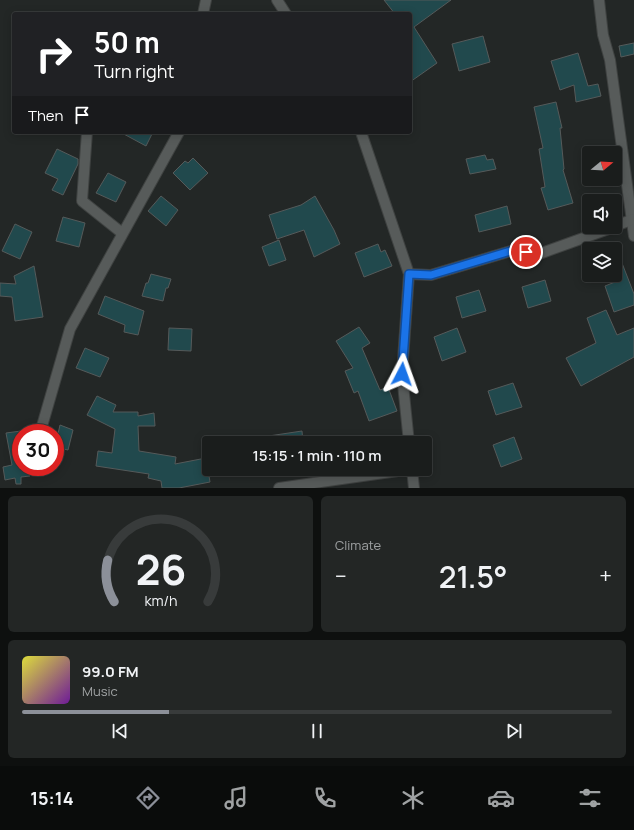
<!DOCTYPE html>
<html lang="en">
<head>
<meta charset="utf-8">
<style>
  body { margin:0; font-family:Manrope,sans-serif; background:#232625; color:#f1f3f6; height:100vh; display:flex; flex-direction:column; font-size:15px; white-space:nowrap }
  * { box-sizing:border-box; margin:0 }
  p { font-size:13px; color:#9fa2a3 }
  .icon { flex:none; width:22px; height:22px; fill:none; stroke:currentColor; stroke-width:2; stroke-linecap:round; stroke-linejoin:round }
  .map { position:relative; height:488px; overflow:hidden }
  .sheet { display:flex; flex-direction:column; gap:8px; padding:8px; background:#0e100f; flex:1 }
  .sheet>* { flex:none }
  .guide { position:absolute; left:12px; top:12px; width:400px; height:122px; border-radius:4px; box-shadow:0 2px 10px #0003,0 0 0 1px #383b3b; background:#202124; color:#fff; overflow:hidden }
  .needle { width:26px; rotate:72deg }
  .buttons { position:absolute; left:582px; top:146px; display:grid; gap:8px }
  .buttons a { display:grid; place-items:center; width:40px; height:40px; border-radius:4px; background:#1a1d1c; box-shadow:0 2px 10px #0003,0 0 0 1px #383b3b; font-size:20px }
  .speed { position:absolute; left:12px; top:424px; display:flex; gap:8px; font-size:20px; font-weight:700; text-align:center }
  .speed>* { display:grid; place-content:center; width:52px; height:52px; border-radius:50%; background:#1a1d1c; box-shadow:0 2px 10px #0003,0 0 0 1px #383b3b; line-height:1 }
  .speed .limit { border:6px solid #d22; background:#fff; color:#111 }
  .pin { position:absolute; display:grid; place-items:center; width:34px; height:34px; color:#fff; margin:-17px; border:2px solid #fff; border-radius:50%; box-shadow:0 1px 4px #0007 }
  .me { position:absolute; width:44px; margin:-22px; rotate:4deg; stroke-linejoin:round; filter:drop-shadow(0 0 3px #0008) }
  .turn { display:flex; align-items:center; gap:14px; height:84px; padding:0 16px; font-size:18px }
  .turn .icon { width:52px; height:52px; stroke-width:2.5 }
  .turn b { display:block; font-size:28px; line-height:34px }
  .then { display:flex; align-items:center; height:38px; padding:0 16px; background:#0003; gap:8px; font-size:15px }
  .big { font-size:30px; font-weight:600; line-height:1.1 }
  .sheet .tile { flex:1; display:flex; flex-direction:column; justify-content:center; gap:6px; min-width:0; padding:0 14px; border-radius:6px; background:#232625 }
  .sheet .dial { align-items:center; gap:0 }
  .dial svg { height:104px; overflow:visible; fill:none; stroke:#383b3b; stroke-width:7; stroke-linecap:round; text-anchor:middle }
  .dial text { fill:#f1f3f6; stroke:none }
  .song { display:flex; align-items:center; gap:12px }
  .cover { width:48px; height:48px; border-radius:6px; background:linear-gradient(135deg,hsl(60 70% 55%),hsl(280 70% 35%)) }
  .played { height:4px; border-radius:2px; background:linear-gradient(90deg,#8c9099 25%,#383b3b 25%) }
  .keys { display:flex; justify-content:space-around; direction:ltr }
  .heat { display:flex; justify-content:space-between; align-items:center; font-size:22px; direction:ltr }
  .sheet .tiles { flex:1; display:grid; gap:8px; grid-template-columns:1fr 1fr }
  .tile:last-child { grid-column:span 2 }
  .trip { position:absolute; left:202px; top:436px; width:230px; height:40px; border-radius:4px; background:#1a1d1c; box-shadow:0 2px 10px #0003,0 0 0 1px #383b3b; font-weight:600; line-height:40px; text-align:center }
  .tabs { display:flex; height:64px; justify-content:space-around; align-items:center; background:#0a0c0b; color:#9fa2a3 }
  .tabs .icon { width:28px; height:28px }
  .tabs .on { color:#8c9099 }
  .tabs b { font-size:18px; color:#f1f3f6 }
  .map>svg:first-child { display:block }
  .building { fill:#21494d; stroke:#555a5a }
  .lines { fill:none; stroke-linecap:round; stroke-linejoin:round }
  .street-casing { stroke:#3f4241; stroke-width:12 }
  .street { stroke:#575b5a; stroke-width:10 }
  .route-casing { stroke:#114b97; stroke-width:10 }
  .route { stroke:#1a73e8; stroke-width:7 }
</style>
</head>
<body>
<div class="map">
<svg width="634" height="488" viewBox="0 0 634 488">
  <rect width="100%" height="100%" fill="#232726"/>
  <!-- building -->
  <g class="building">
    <path d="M384,0h67l-37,27 23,36 -27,19v-68h-15z"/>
    <path d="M483,36l7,26 -31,9 -7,-27z"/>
    <path d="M634,43v11l-13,3 -2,-11z"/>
    <path d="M578,53l10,33 10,-2 3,12 -25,6 -2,-17 -14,5 -9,-29z"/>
    <path d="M556,102l6,26h-2l4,41 -1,1 10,33 -25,7 -7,-22 4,-1 -6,-38 4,-1 -9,-41z"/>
    <path d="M120,132h33l-7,14z"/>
    <path d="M57,149l21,10v5l-15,31 -11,-5 6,-11 -13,-6z"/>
    <path d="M485,155l2,5 6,-1 3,10 -26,5 -4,-15z"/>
    <path d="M193,158l15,15 -18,17 -17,-17 12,-12 3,2z"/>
    <path d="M108,173l18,9 -10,20 -20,-9z"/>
    <path d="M161,196l17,14 -12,16 -18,-15z"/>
    <path d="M315,196l19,34 6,14 -26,13 -10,-27 -27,9 -8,-24 32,-10z"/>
    <path d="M507,206l4,18 -32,8 -4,-17z"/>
    <path d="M63,217l22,6 -6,24 -23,-6z"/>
    <path d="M15,224l17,8 -12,27 -18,-8z"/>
    <path d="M279,240l7,20 -17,6 -7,-19z"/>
    <path d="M378,244l3,8 4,-2 7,16 -28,11 -9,-24z"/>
    <path d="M615,245l19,49v11l-20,7 -9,-26 10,-4z"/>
    <path d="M34,266l9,51 -28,4 -3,-24 -12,-1v-13l16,1 -2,-8z"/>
    <path d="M151,274l20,5 -3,9h-2l-3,13 -21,-5 4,-13h2z"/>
    <path d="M545,280l6,21 -23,7 -6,-21z"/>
    <path d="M479,290l7,21 -24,7 -6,-21z"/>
    <path d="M105,296l39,15 -6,24 -14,-3 1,-7 -27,-11z"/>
    <path d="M606,310l11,25 17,-7v29l-53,29 -15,-28 30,-15 -9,-25z"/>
    <path d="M359,327l11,16 -8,5 18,42 8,-3 9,24 -28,10 -11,-30 -4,2 -9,-22 8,-3 -17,-27z"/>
    <path d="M169,328l23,1 -1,22 -23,-1z"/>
    <path d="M457,328l9,24 -24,9 -8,-24z"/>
    <path d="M85,348l24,10 -9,19 -24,-9z"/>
    <path d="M513,383l9,24 -26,8 -8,-24z"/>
    <path d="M97,396l19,9 -3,7h25v4l16,-3 1,13h-17l1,25 37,6 -1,7 31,-6 4,24 -31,6h-17l-1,-7 -13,-3 1,-4 -53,-8 2,-15 14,2 3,-24 -28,-14z"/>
    <path d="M60,425l13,5 -5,20 -13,-3z"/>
    <path d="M21,431v36h7l2,9 -9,1v7h-5l-1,-6 -10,2 -2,-13 9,-2 -6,-32z"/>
    <path d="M302,431l1,12h-40l-1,-6z"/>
    <path d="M514,437l8,22 -21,8 -8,-22z"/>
  </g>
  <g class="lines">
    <defs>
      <g id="street">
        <path d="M277,0l9,14"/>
        <path d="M599,0l4,35 7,25 24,176"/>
        <path d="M203,14l3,-14"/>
        <path d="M87,132l-5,69 40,32"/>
        <path d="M361,132l48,142 -7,100 7,69"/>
        <path d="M615,226l19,-7"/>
        <path d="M409,274l22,1 83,-25 25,4 75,-27"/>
        <path d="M40,433l30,-104 109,-197"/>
        <path d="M412,469l2,19"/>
        <path d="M279,488l133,-19"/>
      </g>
    </defs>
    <!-- street casing -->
    <use href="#street" class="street-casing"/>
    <!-- street -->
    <use href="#street" class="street"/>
  </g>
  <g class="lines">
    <defs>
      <path id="route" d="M402,374l7,-100 22,1 83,-25 12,2"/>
    </defs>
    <!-- route casing -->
    <use href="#route" class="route-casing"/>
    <!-- route -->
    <use href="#route" class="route"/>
  </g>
</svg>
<div class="buttons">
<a><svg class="needle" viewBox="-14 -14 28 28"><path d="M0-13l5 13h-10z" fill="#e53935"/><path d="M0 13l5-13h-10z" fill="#9fa2a3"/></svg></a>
<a><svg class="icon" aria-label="sound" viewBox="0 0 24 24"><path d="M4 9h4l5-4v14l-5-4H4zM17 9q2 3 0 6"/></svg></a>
<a><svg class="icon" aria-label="layers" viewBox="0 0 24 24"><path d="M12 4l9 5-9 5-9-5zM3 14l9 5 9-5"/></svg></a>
</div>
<div class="speed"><div class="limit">30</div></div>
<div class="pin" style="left:526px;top:252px;background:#d93025"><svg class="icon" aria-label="arrive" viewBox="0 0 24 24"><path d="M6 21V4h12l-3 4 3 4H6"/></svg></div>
<svg class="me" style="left:402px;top:374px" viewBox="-20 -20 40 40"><path d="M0-17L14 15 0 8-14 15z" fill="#1a73e8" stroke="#fff" stroke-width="4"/></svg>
<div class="trip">15:15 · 1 min · 110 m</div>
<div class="guide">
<div class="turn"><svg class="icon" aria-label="right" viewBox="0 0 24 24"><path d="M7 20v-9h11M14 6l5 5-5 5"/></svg><div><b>50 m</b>Turn right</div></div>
<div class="then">Then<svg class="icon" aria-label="arrive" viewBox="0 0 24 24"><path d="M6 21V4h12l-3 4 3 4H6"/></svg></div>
</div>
</div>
<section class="sheet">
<div class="tiles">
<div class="tile dial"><svg viewBox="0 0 100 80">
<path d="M14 69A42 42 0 1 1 86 69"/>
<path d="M14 69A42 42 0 0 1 9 37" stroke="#8c9099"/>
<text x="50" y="56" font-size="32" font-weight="700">26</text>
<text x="50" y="72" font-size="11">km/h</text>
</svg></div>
<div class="tile"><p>Climate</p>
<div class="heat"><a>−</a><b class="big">21.5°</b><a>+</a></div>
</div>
<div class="tile">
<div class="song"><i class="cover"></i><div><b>99.0 FM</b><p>Music</p></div></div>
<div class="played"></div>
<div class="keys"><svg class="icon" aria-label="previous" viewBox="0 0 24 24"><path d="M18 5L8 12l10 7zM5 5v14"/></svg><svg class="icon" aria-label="pause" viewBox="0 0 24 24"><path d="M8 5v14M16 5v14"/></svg><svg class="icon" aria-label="next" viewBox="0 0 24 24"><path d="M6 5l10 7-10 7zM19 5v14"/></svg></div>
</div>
</div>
</section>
<nav class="tabs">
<b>15:14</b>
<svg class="icon on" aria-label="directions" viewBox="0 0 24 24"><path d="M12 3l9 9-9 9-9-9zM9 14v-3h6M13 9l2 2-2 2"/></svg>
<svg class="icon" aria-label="music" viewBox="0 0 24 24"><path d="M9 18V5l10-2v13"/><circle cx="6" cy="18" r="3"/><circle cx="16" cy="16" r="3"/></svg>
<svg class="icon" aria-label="phone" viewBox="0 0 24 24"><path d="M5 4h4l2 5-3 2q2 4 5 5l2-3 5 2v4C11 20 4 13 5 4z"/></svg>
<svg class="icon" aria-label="climate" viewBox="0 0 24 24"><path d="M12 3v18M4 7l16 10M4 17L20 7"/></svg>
<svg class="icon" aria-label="car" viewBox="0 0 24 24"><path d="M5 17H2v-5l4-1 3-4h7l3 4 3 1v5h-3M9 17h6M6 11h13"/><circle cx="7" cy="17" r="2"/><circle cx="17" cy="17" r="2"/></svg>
<svg class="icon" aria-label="filters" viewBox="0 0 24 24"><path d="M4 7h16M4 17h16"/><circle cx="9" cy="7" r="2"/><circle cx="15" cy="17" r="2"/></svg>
</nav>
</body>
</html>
